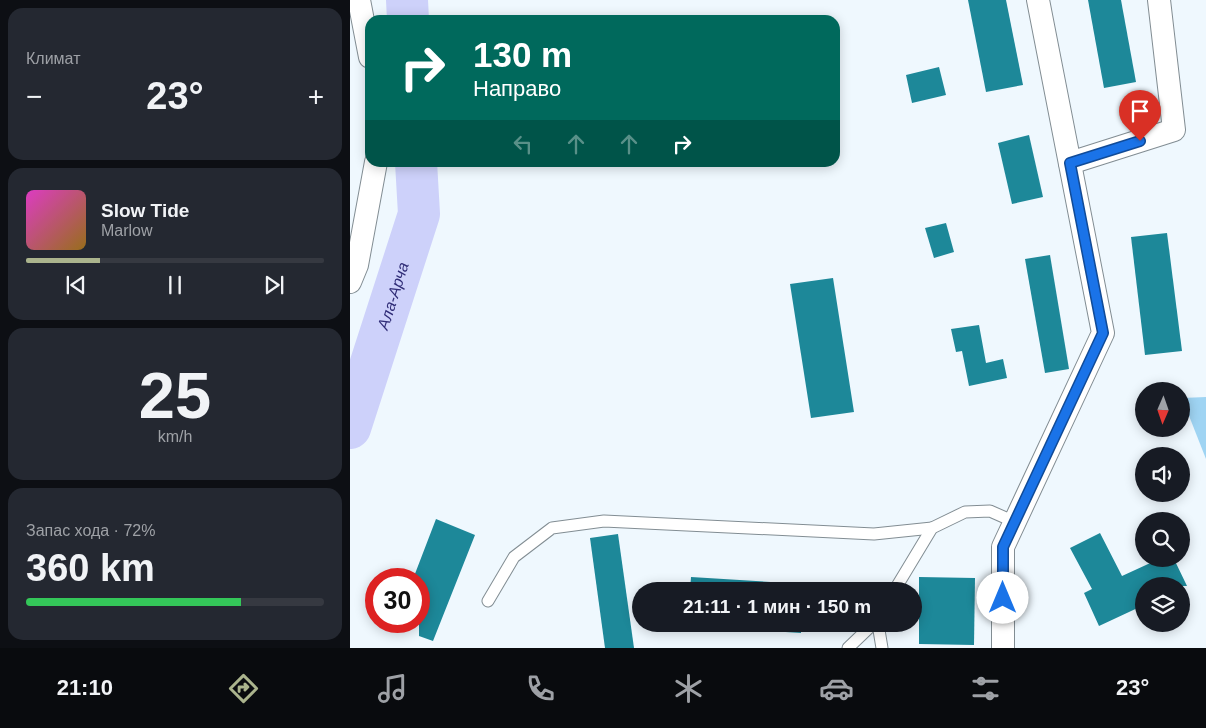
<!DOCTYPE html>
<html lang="ru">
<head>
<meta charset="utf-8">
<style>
  body { margin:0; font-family:Helvetica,sans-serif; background:#242831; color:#f1f3f6; height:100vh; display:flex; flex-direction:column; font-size:19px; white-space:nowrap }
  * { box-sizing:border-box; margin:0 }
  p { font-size:16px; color:#9ea1a6 }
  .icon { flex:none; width:28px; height:28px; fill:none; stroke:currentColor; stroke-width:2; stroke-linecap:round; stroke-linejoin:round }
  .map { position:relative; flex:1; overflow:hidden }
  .panel { display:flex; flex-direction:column; gap:8px; padding:8px; background:#0d0f14; width:350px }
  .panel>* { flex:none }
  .guide { position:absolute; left:15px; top:15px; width:475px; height:152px; border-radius:15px; box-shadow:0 2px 12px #0003; background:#00695c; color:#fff; overflow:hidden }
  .needle { width:32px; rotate:182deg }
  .fabs { position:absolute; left:785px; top:382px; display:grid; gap:10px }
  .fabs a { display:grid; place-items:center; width:55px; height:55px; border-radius:50%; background:#171b24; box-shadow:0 2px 12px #0003; font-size:25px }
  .speed { position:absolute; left:15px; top:568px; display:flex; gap:10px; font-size:25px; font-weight:700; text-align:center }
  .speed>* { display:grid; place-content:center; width:65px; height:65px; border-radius:50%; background:#171b24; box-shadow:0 2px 12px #0003; line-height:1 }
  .speed .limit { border:8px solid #d22; background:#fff; color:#111 }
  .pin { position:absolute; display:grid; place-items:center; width:42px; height:42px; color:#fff; margin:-51px -21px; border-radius:50% 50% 50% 0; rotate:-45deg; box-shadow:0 0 5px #0007 }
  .pin .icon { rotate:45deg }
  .me { position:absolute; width:55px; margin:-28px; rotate:0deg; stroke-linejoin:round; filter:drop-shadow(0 0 4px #0008) }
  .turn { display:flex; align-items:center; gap:18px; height:105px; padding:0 25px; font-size:22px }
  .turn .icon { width:65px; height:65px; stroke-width:2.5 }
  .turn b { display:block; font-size:35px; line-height:42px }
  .lanes { display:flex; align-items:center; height:48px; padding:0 25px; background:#0003; justify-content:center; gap:25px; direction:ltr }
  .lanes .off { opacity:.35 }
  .big { font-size:38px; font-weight:700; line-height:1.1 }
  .panel .card { flex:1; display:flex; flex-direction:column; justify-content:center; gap:8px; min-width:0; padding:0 18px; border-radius:15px; background:#242831 }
  .panel .dial { align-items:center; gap:0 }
  .dial b { font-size:65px; line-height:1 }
  .song { display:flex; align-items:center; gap:15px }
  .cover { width:60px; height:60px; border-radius:8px; background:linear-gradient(135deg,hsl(310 70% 55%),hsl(40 70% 35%)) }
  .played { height:5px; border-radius:2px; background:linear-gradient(90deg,#abb48d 25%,#363941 25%) }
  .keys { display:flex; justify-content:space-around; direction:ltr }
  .heat { display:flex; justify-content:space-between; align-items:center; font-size:28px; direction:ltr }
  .charge { height:8px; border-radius:4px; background:linear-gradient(90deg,#34c759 72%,#363941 0) }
  .trip { position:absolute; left:282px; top:582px; width:290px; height:50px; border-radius:25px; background:#171b24; box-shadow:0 2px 12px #0003; font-weight:700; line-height:50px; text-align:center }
  .dock { display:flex; height:80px; justify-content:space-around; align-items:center; background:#090b0e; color:#9ea1a6 }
  .dock .icon { width:35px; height:35px }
  .dock .on { color:#abb48d }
  .dock b { font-size:22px; color:#f1f3f6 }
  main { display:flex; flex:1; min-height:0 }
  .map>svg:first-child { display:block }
  .green { fill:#9fd4f3 }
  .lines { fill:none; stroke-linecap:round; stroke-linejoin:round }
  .river { stroke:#cdd1fa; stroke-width:42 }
  .building { fill:#1d8899 }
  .lane-casing { stroke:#828d93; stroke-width:13 }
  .street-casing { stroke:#828d93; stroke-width:24 }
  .lane { stroke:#fff; stroke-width:11 }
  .street { stroke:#fff; stroke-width:22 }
  .route-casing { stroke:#114b97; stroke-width:12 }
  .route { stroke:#1a73e8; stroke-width:9 }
  .labels { text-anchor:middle; stroke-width:4; stroke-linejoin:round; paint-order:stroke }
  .water-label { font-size:16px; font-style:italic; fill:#312e78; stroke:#eff8fe }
</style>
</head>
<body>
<main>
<section class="panel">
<div class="card"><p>Климат</p>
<div class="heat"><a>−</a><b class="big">23°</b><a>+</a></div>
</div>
<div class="card">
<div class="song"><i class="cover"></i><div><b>Slow Tide</b><p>Marlow</p></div></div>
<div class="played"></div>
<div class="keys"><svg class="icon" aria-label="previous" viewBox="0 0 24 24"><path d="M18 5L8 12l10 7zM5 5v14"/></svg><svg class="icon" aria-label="pause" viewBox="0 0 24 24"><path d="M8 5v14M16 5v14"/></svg><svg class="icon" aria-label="next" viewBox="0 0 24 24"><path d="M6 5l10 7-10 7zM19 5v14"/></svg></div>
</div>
<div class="card dial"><b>25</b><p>km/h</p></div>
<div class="card"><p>Запас хода · 72%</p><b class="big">360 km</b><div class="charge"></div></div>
</section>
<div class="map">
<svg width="856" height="648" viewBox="0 0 856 648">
  <rect width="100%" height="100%" fill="#eff8fe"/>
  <!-- green -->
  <path class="green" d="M856,397v62l-24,-61z"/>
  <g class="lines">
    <!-- river -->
    <g class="river">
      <path d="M57,0l1,20"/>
      <path id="s1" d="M0,428l69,-214 -3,-52"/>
    </g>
  </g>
  <!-- building -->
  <g class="building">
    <path d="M618,0h38l17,85 -37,7z"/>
    <path d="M738,0h33l15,82 -32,6z"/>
    <path d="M589,67l7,28 -34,8 -6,-28z"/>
    <path d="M679,135l14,62 -31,7 -14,-61z"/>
    <path d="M596,223l8,29 -20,6 -9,-30z"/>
    <path d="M817,233l15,118 -37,4 -14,-118z"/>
    <path d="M700,255l19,114 -24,4 -20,-114z"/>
    <path d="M483,278l21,134 -43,6 -21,-134z"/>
    <path d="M629,325l7,38 17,-4 4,19 -38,8 -7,-35 -6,1 -5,-23z"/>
    <path d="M86,519l39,16 -42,106 -14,-5v-57h-6z"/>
    <path d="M750,533l22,43 37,-17h15l13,27h-43v19l-45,21 -15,-33 8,-4 -22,-41z"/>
    <path d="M268,534l16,114h-29l-15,-110z"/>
    <path d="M341,577l113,7 -1,7h-113z"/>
    <path d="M569,577l56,1 -1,67 -55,-1z"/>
    <path d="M338,624h113v9l-113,-7z"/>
  </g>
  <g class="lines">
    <defs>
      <g id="lane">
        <path d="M544,591l38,-63 33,-16 25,-1 25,11"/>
        <path d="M138,601l26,-44 38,-29 52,-7 270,13 58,-6"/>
        <path d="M528,624l4,24"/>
        <path d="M498,648l25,-24"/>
      </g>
      <g id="street">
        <path d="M9,0l11,57"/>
        <path d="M720,163l104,-33 -15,-130"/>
        <path d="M0,282l7,-17 19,-103"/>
        <path d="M653,648v-101l100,-214 -65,-333"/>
      </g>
    </defs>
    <!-- lane casing -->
    <use href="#lane" class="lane-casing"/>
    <!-- street casing -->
    <use href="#street" class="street-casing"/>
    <!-- lane -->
    <use href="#lane" class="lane"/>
    <!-- street -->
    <use href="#street" class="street"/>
  </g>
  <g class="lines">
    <defs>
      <path id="route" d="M653,598v-51l100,-214 -33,-170 70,-22"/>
    </defs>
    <!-- route casing -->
    <use href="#route" class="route-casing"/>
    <!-- route -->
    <use href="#route" class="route"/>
  </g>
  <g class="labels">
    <!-- water labels -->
    <g class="water-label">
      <text dy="6" stroke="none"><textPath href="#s1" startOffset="139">Ала-Арча</textPath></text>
    </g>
  </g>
</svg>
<div class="fabs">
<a><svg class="needle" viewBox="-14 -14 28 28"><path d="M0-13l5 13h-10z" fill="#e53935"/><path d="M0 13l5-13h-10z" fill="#9ea1a6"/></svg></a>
<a><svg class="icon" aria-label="sound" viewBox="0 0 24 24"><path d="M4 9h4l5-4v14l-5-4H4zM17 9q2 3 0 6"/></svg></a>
<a><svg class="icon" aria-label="search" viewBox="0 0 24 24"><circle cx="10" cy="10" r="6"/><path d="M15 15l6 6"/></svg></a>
<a><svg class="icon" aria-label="layers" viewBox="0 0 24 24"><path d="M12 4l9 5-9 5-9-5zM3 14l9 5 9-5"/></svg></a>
</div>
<div class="speed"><div class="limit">30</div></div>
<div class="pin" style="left:790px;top:141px;background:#d93025"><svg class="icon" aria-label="arrive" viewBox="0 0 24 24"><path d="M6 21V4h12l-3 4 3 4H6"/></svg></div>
<svg class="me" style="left:653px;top:598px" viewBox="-20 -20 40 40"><circle r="19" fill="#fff"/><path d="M0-13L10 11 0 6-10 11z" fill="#1a73e8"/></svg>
<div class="trip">21:11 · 1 мин · 150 m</div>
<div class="guide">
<div class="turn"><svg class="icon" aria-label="right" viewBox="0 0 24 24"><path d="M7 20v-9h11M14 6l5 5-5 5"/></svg><div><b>130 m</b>Направо</div></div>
<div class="lanes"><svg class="icon off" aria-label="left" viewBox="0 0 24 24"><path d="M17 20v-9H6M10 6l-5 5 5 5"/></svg><svg class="icon off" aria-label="ahead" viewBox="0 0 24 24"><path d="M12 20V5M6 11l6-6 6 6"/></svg><svg class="icon off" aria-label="ahead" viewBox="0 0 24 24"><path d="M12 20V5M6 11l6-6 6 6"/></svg><svg class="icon" aria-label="right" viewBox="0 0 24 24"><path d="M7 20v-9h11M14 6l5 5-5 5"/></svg></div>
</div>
</div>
</main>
<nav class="dock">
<b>21:10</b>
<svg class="icon on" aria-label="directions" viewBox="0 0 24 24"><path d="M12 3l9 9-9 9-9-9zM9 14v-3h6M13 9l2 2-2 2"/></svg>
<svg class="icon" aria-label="music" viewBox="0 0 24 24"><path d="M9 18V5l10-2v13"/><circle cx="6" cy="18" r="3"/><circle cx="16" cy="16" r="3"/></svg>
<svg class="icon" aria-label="phone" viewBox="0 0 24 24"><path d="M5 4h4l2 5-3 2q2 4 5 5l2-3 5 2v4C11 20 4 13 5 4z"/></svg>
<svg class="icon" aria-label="climate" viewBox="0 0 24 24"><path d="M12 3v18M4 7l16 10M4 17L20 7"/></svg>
<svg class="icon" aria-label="car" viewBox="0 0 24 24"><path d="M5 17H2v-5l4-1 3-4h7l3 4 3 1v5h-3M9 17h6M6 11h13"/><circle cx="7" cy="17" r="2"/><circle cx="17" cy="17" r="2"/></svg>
<svg class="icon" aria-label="filters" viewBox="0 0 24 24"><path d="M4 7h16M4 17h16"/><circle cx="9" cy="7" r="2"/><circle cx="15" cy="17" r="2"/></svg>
<b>23°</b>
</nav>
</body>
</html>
